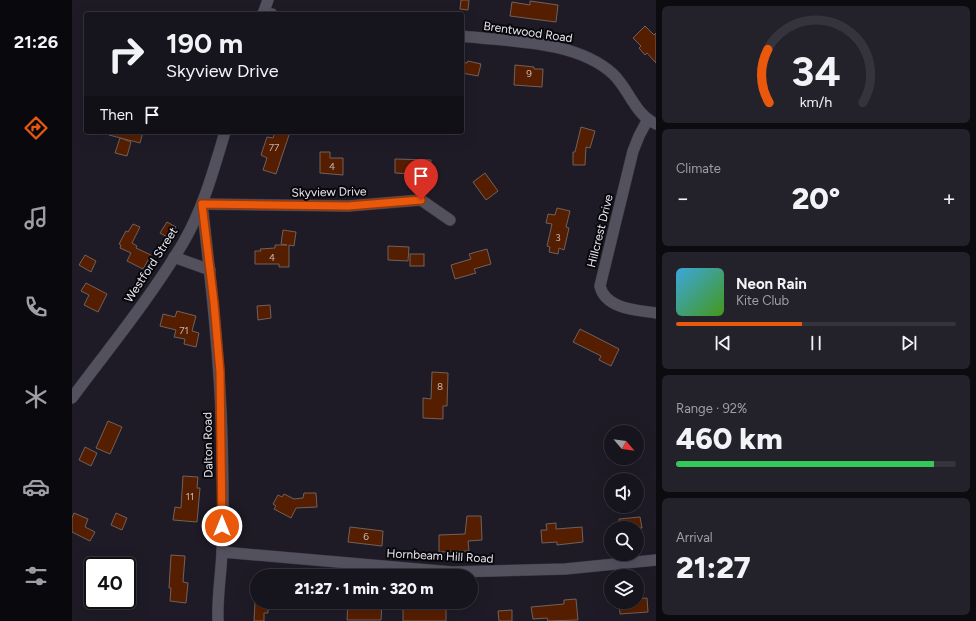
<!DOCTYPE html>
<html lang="en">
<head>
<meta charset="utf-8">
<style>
  body { margin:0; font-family:Figtree,sans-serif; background:#23212a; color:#f1f3f6; height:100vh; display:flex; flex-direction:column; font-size:15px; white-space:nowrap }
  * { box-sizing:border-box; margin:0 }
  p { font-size:13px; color:#9e9ea4 }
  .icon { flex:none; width:22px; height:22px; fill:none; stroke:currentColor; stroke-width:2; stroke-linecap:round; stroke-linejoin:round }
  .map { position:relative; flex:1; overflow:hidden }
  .side { display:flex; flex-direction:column; gap:6px; padding:6px; background:#0c0b10; width:320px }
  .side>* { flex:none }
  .banner { position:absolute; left:12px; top:12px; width:380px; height:122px; border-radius:4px; box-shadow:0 4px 16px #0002,0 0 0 1px #35333b; background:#16141d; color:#f1f3f6; overflow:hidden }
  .needle { width:26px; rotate:119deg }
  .buttons { position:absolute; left:532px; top:425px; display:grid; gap:8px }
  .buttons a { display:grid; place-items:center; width:40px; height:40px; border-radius:50%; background:#16141d; box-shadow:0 4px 16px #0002,0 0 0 1px #35333b; font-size:20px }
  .speed { position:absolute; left:12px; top:557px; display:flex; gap:8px; font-size:20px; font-weight:700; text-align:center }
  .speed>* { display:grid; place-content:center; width:52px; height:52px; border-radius:50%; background:#16141d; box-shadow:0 4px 16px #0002,0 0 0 1px #35333b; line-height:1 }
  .speed .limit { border:2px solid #111; border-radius:6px; background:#fff; color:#111 }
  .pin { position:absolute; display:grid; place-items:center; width:34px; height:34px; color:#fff; margin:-41px -17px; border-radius:50% 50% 50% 0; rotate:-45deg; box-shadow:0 0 4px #0007 }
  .pin .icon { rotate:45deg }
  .me { position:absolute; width:44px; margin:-22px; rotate:0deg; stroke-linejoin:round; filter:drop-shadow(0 0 3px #0008) }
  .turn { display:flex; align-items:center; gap:14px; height:84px; padding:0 16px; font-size:18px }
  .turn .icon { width:52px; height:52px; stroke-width:2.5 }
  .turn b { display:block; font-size:28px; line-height:34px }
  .then { display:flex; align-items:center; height:38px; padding:0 16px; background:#0003; gap:8px; font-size:15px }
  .big { font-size:30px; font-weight:800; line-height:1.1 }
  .side .tile { flex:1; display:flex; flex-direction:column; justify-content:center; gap:6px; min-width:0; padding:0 14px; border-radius:6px; background:#23212a }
  .side .dial { align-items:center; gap:0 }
  .dial svg { height:104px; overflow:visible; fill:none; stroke:#35333b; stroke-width:7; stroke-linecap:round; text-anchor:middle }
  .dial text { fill:#f1f3f6; stroke:none }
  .song { display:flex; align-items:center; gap:12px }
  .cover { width:48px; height:48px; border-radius:6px; background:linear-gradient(135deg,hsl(200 70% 55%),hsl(100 70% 35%)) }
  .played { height:4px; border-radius:2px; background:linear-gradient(90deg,#ea580c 45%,#35333b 45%) }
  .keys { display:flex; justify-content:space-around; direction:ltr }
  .heat { display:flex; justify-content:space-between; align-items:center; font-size:22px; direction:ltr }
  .charge { height:6px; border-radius:3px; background:linear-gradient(90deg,#34c759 92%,#35333b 0) }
  .trip { position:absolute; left:178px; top:569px; width:228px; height:40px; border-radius:20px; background:#16141d; box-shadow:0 4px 16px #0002,0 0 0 1px #35333b; font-weight:800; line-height:40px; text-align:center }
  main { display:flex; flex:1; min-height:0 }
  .tab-bar { display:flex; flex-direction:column; width:72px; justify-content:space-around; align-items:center; background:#09080c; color:#9e9ea4 }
  .tab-bar .icon { width:28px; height:28px }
  .tab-bar .selected { color:#ea580c }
  .tab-bar b { font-size:18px; color:#f1f3f6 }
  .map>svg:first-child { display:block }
  .building { fill:#561e00; stroke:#71615a }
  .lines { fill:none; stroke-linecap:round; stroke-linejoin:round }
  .minor-casing { stroke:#3a3841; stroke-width:12 }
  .tertiary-casing { stroke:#3a3841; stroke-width:12 }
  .secondary-casing { stroke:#3a3841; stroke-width:12 }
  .minor { stroke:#54515f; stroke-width:11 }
  .tertiary { stroke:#54515f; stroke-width:11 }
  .secondary { stroke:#54515f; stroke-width:11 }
  .route-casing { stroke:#983908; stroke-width:10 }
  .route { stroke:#ea580c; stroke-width:7 }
  .labels { text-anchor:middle; stroke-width:4; stroke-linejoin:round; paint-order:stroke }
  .number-label { font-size:10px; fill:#c4b5b3 }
  .street-label { font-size:12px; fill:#e9e7ef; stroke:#08070c }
</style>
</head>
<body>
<main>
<nav class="tab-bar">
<b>21:26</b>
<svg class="icon selected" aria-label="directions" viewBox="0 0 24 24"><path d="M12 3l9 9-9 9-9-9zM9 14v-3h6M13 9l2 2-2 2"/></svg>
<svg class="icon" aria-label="music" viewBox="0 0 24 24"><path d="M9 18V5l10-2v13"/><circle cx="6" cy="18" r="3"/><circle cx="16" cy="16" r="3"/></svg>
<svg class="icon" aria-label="phone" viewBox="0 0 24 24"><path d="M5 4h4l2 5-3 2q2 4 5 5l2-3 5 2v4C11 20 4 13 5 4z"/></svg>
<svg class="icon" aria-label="climate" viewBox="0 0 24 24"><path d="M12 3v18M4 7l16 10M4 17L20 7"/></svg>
<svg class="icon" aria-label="car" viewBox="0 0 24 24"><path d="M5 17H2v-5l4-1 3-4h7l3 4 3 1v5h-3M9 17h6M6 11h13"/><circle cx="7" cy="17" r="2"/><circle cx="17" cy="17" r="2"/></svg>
<svg class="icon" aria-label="filters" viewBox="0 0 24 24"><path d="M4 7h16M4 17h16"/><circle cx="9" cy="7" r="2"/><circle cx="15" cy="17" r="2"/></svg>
</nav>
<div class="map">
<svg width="584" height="621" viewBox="0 0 584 621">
  <rect width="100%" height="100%" fill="#1e1b27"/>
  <!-- building -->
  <g class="building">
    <path d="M389,0h8l-1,10 -8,-1z"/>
    <path d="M458,1l28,4 -2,17 -46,-6 2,-14 18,3z"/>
    <path d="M573,26l9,9 2,-2v30l-9,-10 -2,2 -6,-7 2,-2 -8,-8z"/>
    <path d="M396,61l13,3 -3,12 -16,-3v-11l5,1z"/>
    <path d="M443,65l19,2v2h9l-1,18 -28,-2z"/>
    <path d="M509,127l14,4 -5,17 -4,-1 -1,18h-12v-13h2z"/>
    <path d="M38,132h33l-3,11 -31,-8z"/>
    <path d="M203,132h15l-14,42 -13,-4 4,-12 -6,-3 6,-18 6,1z"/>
    <path d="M48,138l11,4 -4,14 -12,-3z"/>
    <path d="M248,152h10v6h13v17l-23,-2z"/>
    <path d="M323,159l36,1 -1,12 -17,-1v3l-18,-1z"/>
    <path d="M413,173l13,18 -12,9 -13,-18z"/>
    <path d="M485,208l13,3 -4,16 3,1 -5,22 -5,-2 -1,6 -9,-2 1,-5 -3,-1 5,-22 -6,-1 2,-9 7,1z"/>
    <path d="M95,222l9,5 -7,11 -9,-5z"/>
    <path d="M61,224l7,3 -8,16 5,3 -1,2 15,7 -8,14 -16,-8 4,-8 -11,-5 1,-3 -2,-1 7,-13 2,1z"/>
    <path d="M211,230l13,2 -2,14 -5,-1v22h-10v-3h-24v-13h6l-1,-2 15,-1v-3h12l-6,-1z"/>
    <path d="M316,246l21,1 -1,14 -20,-1z"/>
    <path d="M415,249l4,15 -17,5 2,4 -21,6 -4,-14 20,-6 -2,-5z"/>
    <rect x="338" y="254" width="14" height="12"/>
    <path d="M13,255l11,6 -5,11 -12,-7z"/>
    <path d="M14,283l21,11 -9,18 -14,-7 5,-10 -8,-4z"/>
    <path d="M198,305l1,13 -13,2 -1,-14z"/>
    <path d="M105,311l19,5 -4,15 7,2 -3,14 -12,-3 1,-5 -11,-2 2,-7 -16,-4 3,-12 12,3z"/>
    <path d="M508,329l39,20 -8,17 -12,-6 2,-4 -28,-14z"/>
    <path d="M360,372l16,1 -1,33h-4v13l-20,-1v-20l8,1z"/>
    <path d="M36,421l14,6 -12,27 -14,-6z"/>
    <path d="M13,447l12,6 -6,13 -12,-6z"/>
    <path d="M111,476l15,1 -1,11h3l-3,34 -24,-2 2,-13 6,1z"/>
    <path d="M232,493h12l1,14 -21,1 -5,10 -17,-9 2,-3 -3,-2 5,-9 4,2 2,-3 10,5 9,-1z"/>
    <path d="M2,513l14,6 -3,8 10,5 -5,9 -18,-9v-14z"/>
    <path d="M44,513l11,5 -5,12 -11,-5z"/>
    <path d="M395,516h14l1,24 -14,1 1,10 -30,1v-17l26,-1z"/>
    <path d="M568,517l2,11h-22l-1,-9z"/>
    <path d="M484,523v6l26,-2 1,15 -26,3v-3l-15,1 -1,-13h6l-1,-6z"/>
    <path d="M278,527l33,4 -1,15 -34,-4z"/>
    <path d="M99,555l14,1 -2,26 5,1 -2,20 -16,-2 1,-13h-2z"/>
    <path d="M575,598l1,14 -28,2 -1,-12h18v-3z"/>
    <path d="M504,599l2,21 -30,1 -1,-3 -14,1 -2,-12 33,-3v-4z"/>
    <path d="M183,602h13v11h-4v8h-10z"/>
    <path d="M276,602h34l-1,18h-34z"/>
    <path d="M331,605l43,3v13h-43z"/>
    <path d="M440,610v11h-13l-1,-10z"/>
  </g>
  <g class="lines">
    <defs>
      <g id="minor">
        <path d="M191,13l9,1"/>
        <path d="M390,36c48,6 114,4 151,38 16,15 22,41 43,50"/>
        <path d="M576,119l-9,17 -6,15 -33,135c5,23 37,24 56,27"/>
        <path d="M130,204l146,2 73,-6 29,20"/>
        <path d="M150,552l230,20 113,-3 91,-9"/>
      </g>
      <g id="tertiary">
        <path d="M130,204c9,78 18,156 20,235 1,38 2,75 0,113 -1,23 -5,45 -4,69"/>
        <path d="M102,257l36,13"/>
      </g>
      <g id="secondary">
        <path d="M191,14l5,-14"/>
        <path d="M0,398c38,-51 79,-101 111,-155 20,-34 31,-74 42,-111"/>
      </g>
    </defs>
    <!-- minor casing -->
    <use href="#minor" class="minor-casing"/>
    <!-- tertiary casing -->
    <use href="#tertiary" class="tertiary-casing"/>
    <!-- secondary casing -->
    <use href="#secondary" class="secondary-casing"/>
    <!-- minor -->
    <use href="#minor" class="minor"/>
    <!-- tertiary -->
    <use href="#tertiary" class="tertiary"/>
    <!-- secondary -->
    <use href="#secondary" class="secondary"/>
  </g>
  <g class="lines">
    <defs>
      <path id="route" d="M150,526l-2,-154 -6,-69 -12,-99 146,2 73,-6"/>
    </defs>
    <!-- route casing -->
    <use href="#route" class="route-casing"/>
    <!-- route -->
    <use href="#route" class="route"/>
  </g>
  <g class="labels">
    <!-- number labels -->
    <g class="number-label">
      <text x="457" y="77">9</text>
      <text x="202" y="151">77</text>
      <text x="260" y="170">4</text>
      <text x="486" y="241">3</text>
      <text x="200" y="261">4</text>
      <text x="112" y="334">71</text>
      <text x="368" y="390">8</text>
      <text x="118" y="500">11</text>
      <text x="294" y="540">6</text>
    </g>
    <!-- street labels -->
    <g class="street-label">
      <text transform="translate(456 32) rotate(8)" y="4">Brentwood Road</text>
      <text transform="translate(257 192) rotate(-1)" y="4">Skyview Drive</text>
      <text transform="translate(528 231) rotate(-76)" y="4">Hillcrest Drive</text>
      <text transform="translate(79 265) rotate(-57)" y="4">Westford Street</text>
      <text transform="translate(136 445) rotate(-91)" y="4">Dalton Road</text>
      <text transform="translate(368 556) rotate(3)" y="4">Hornbeam Hill Road</text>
    </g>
  </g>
</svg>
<div class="buttons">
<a><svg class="needle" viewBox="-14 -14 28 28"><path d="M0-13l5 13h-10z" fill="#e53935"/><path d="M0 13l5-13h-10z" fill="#9e9ea4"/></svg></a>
<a><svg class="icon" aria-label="sound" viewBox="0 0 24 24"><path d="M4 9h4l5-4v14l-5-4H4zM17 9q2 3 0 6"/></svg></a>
<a><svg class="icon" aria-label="search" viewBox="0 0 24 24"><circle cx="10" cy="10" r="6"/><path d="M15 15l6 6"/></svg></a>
<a><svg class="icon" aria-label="layers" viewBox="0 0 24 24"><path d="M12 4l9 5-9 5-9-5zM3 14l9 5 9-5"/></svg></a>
</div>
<div class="speed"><div class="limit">40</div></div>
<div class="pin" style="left:349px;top:200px;background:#d93025"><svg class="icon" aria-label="arrive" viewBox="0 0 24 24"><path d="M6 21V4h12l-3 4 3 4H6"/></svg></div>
<svg class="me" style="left:150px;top:526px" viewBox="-20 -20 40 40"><circle r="17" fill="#ea580c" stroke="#fff" stroke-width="3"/><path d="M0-11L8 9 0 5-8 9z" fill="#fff"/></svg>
<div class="trip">21:27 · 1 min · 320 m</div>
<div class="banner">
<div class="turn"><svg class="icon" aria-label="right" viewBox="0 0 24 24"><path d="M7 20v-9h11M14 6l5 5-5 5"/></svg><div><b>190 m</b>Skyview Drive</div></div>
<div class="then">Then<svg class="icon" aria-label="arrive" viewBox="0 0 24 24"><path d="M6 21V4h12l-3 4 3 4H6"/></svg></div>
</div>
</div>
<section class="side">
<div class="tile dial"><svg viewBox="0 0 100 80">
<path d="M14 69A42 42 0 1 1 86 69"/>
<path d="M14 69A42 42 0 0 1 13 28" stroke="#ea580c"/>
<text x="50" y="56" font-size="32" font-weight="700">34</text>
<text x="50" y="72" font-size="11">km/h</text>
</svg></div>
<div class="tile"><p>Climate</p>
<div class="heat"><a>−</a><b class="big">20°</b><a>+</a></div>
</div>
<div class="tile">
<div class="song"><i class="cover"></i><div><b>Neon Rain</b><p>Kite Club</p></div></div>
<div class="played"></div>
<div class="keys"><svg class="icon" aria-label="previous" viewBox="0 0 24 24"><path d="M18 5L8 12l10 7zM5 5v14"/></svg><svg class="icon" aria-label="pause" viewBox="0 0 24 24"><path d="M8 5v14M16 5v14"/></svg><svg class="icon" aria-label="next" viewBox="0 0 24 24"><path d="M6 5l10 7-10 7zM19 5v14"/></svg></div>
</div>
<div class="tile"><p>Range · 92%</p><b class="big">460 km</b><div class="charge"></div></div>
<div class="tile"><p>Arrival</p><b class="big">21:27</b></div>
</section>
</main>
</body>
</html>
